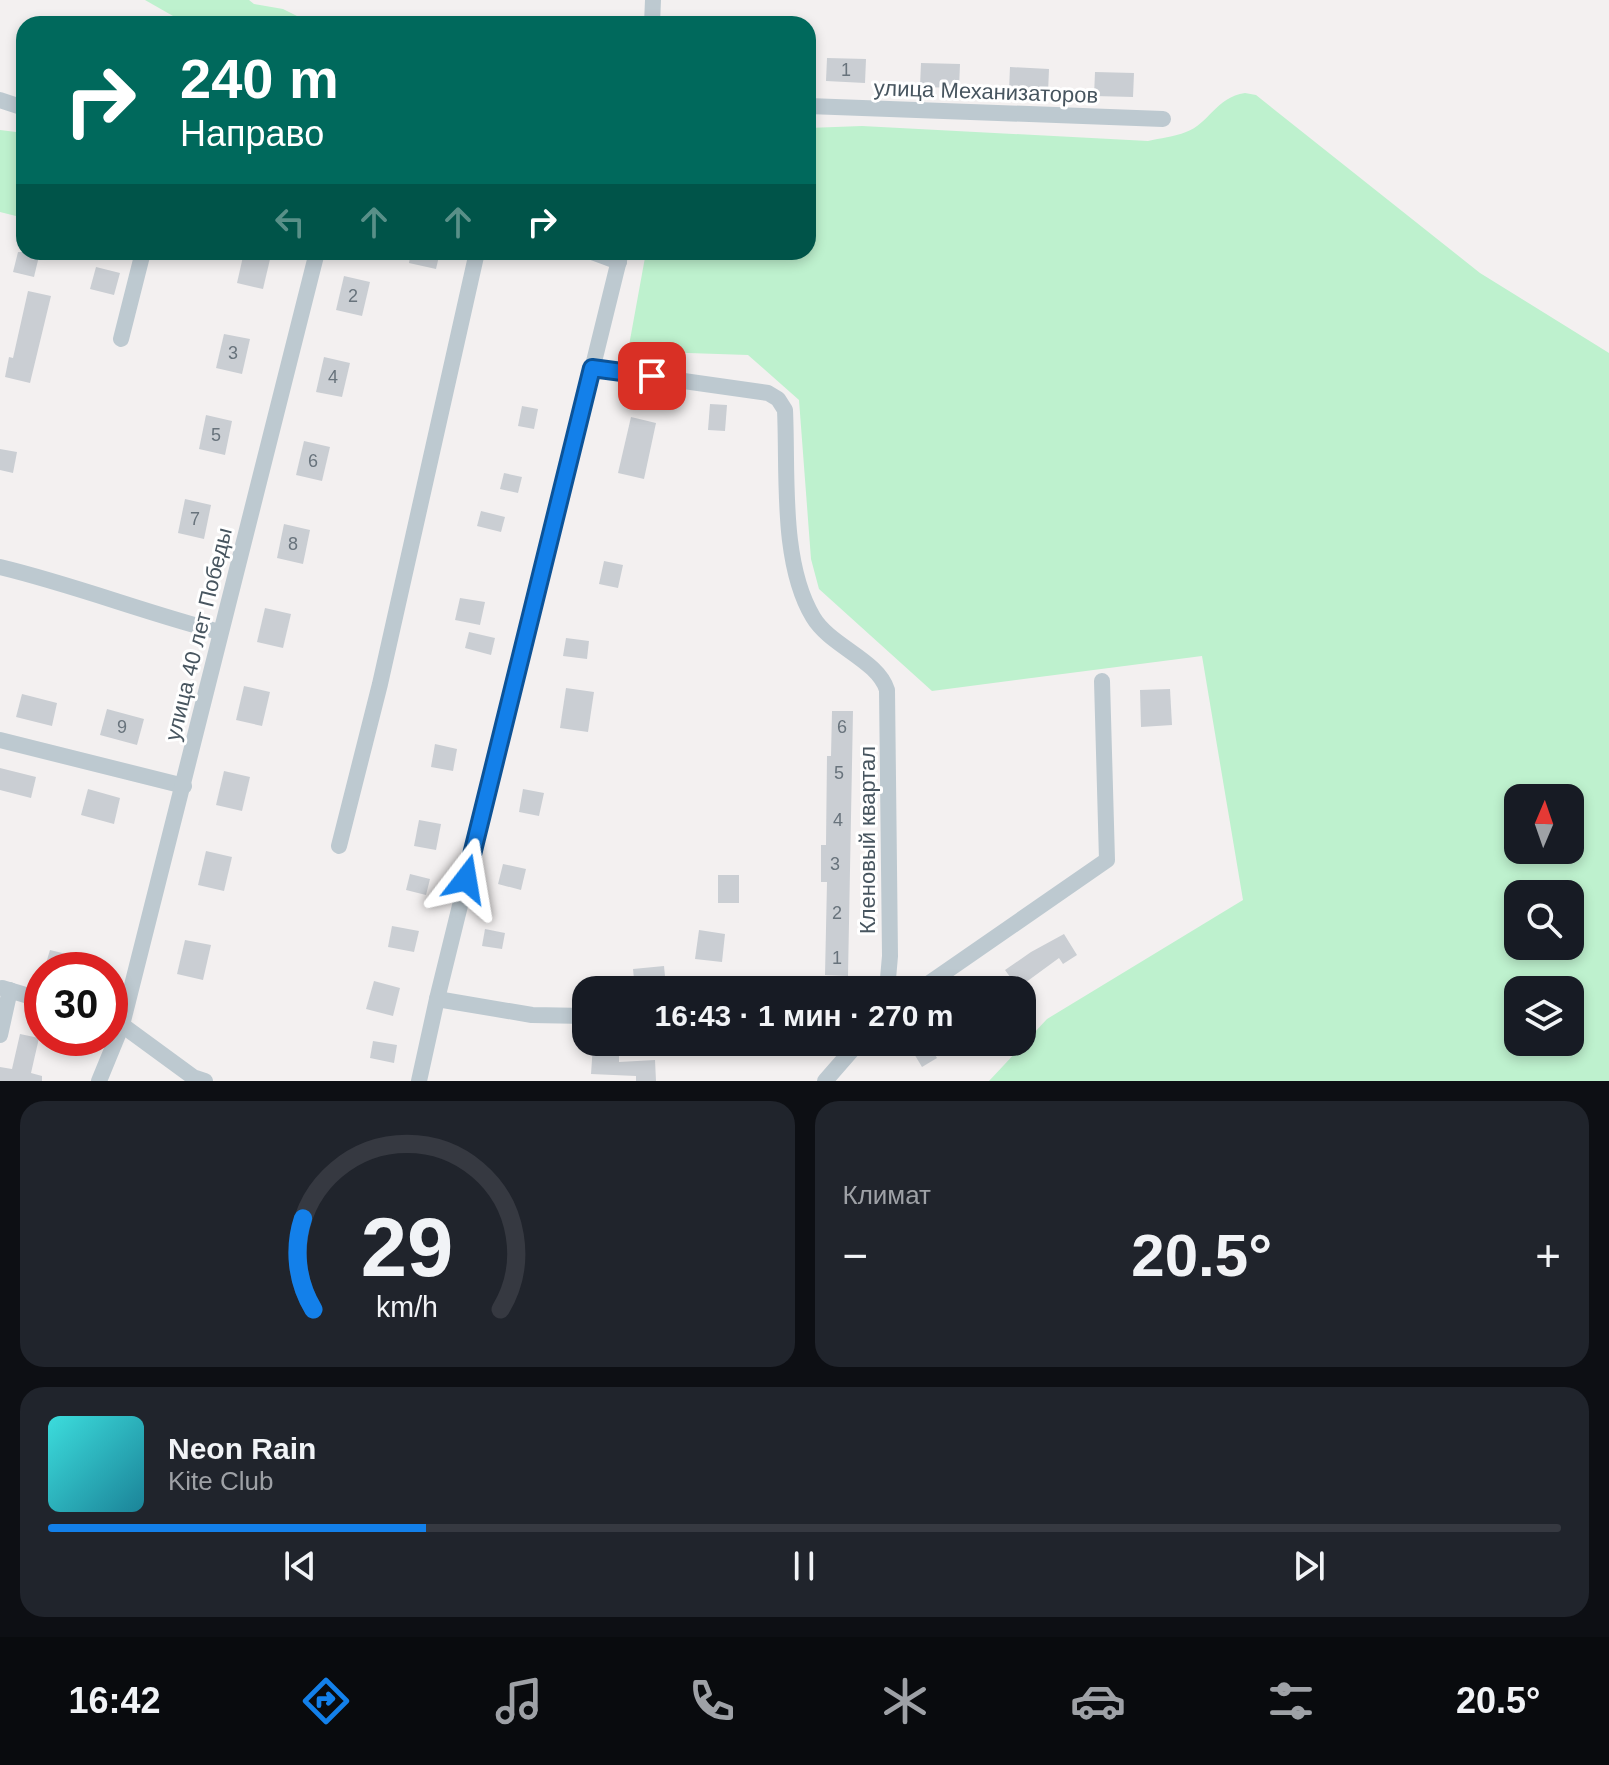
<!DOCTYPE html>
<html lang="ru">
<head>
<meta charset="utf-8">
<style>
  body { margin:0; font-family:Helvetica,sans-serif; background:#20242c; color:#f1f3f6; height:100vh; display:flex; flex-direction:column; font-size:30px; white-space:nowrap }
  * { box-sizing:border-box; margin:0 }
  p { font-size:26px; color:#9ea1a6 }
  .icon { flex:none; width:44px; height:44px; fill:none; stroke:currentColor; stroke-width:2; stroke-linecap:round; stroke-linejoin:round }
  .map { position:relative; height:1081px; overflow:hidden }
  .panel { display:flex; flex-direction:column; gap:20px; padding:20px; background:#0d0f14; flex:1 }
  .panel>* { flex:none }
  .top-card { position:absolute; left:16px; top:16px; width:800px; height:244px; border-radius:24px; box-shadow:0 4px 12px #0003; background:#00695c; color:#fff; overflow:hidden }
  .needle { width:52px; rotate:2deg }
  .tools { position:absolute; left:1504px; top:784px; display:grid; gap:16px }
  .tools a { display:grid; place-items:center; width:80px; height:80px; border-radius:16px; background:#171b24; box-shadow:0 4px 12px #0003; font-size:40px }
  .speed { position:absolute; left:24px; top:952px; display:flex; gap:16px; font-size:40px; font-weight:700; text-align:center }
  .speed>* { display:grid; place-content:center; width:104px; height:104px; border-radius:50%; background:#171b24; box-shadow:0 4px 12px #0003; line-height:1 }
  .speed .limit { border:12px solid #d22; background:#fff; color:#111 }
  .pin { position:absolute; display:grid; place-items:center; width:68px; height:68px; color:#fff; margin:-34px; border-radius:16px; box-shadow:0 4px 12px #0006 }
  .me { position:absolute; width:88px; margin:-44px; rotate:14deg; stroke-linejoin:round; filter:drop-shadow(0 0 6px #0008) }
  .turn { display:flex; align-items:center; gap:28px; height:168px; padding:0 32px; font-size:36px }
  .turn .icon { width:104px; height:104px; stroke-width:2.5 }
  .turn b { display:block; font-size:56px; line-height:68px }
  .lanes { display:flex; align-items:center; height:76px; padding:0 32px; background:#0003; justify-content:center; gap:40px; direction:ltr }
  .lanes .off { opacity:.35 }
  .big { font-size:60px; font-weight:700; line-height:1.1 }
  .panel .tile { flex:1; display:flex; flex-direction:column; justify-content:center; gap:12px; min-width:0; padding:0 28px; border-radius:24px; background:#20242c }
  .panel .dial { align-items:center; gap:0 }
  .dial svg { height:208px; overflow:visible; fill:none; stroke:#363941; stroke-width:7; stroke-linecap:round; text-anchor:middle }
  .dial text { fill:#f1f3f6; stroke:none }
  .song { display:flex; align-items:center; gap:24px }
  .cover { width:96px; height:96px; border-radius:12px; background:linear-gradient(135deg,hsl(180 70% 55%),hsl(190 70% 35%)) }
  .played { height:8px; border-radius:4px; background:linear-gradient(90deg,#1380ea 25%,#363941 25%) }
  .keys { display:flex; justify-content:space-around; direction:ltr }
  .heat { display:flex; justify-content:space-between; align-items:center; font-size:44px; direction:ltr }
  .panel .tiles { flex:1; display:grid; gap:20px; grid-template-columns:1fr 1fr }
  .tile:last-child { grid-column:span 2 }
  .trip { position:absolute; left:572px; top:976px; width:464px; height:80px; border-radius:24px; background:#171b24; box-shadow:0 4px 12px #0003; font-weight:700; line-height:80px; text-align:center }
  .tabs { display:flex; height:128px; justify-content:space-around; align-items:center; background:#090b0e; color:#9ea1a6 }
  .tabs .icon { width:56px; height:56px }
  .tabs .on { color:#1380ea }
  .tabs b { font-size:36px; color:#f1f3f6 }
  .map>svg:first-child { display:block }
  .green { fill:#bef1ce; fill-rule:evenodd }
  .building { fill:#caced3 }
  .lines { fill:none; stroke-linecap:round; stroke-linejoin:round }
  .minor { stroke:#bdc9d0; stroke-width:16 }
  .route-casing { stroke:#0c5398; stroke-width:20 }
  .route { stroke:#1380ea; stroke-width:14 }
  .labels { text-anchor:middle; stroke-width:6; stroke-linejoin:round; paint-order:stroke }
  .number-label { font-size:18px; fill:#68737c }
  .street-label { font-size:22px; fill:#47555f; stroke:#fff }
</style>
</head>
<body>
<div class="map">
<svg width="1609" height="1081" viewBox="0 0 1609 1081">
  <rect width="100%" height="100%" fill="#f3f0f0"/>
  <!-- green -->
  <g class="green">
    <path d="M145,0h104l5,4 29,5 30,15h-126z"/>
    <path d="M1245,93l11,2 224,178 129,80v728h-620l58,-62 196,-119 -41,-244 -270,35 -113,-102 -8,-30 -12,-159 -51,-45 -120,-4 18,-99h162v-124l54,-2 286,15c12,-3 26,-4 38,-9 23,-8 30,-35 59,-39zM1518,798h52v52h-52zM1518,894h52v52h-52zM1518,990h52v52h-52z"/>
    <path d="M0,130l24,3v85l-24,-6z"/>
  </g>
  <!-- building -->
  <g class="building">
    <path d="M827,58l39,1 -1,24 -39,-2z"/>
    <path d="M921,63l39,1 -1,24 -39,-1z"/>
    <path d="M1010,67l39,2 -1,24 -39,-2z"/>
    <path d="M1095,72l39,1 -1,24 -39,-1z"/>
    <path d="M18,252h22l-6,25 -21,-5z"/>
    <path d="M244,252l27,3 -8,34 -26,-6z"/>
    <path d="M411,252h29l-4,17 -27,-6z"/>
    <path d="M96,267l24,6 -6,22 -24,-6z"/>
    <path d="M344,276l26,6 -8,34 -26,-6z"/>
    <path d="M28,291l23,5 -21,87 -25,-6 4,-20 4,1z"/>
    <path d="M224,334l26,5 -8,35 -26,-6z"/>
    <path d="M324,357l26,6 -8,34 -26,-5z"/>
    <path d="M710,404l17,1 -2,26 -17,-1z"/>
    <path d="M522,406l16,3 -4,20 -16,-3z"/>
    <path d="M206,415l26,6 -7,34 -26,-6z"/>
    <path d="M631,417l25,6 -12,56 -26,-6z"/>
    <path d="M304,441l26,6 -8,34 -26,-6z"/>
    <path d="M0,449l17,3 -4,21 -13,-3z"/>
    <path d="M504,473l18,4 -4,16 -18,-4z"/>
    <path d="M185,499l26,6 -7,34 -26,-6z"/>
    <path d="M481,511l24,6 -4,15 -24,-6z"/>
    <path d="M284,524l26,6 -7,34 -26,-6z"/>
    <path d="M604,561l19,4 -5,23 -19,-4z"/>
    <path d="M460,598l25,4 -5,23 -25,-5z"/>
    <path d="M265,608l26,6 -8,34 -26,-6z"/>
    <path d="M469,632l26,6 -4,17 -26,-7z"/>
    <path d="M566,638l23,3 -2,18 -24,-3z"/>
    <path d="M244,686l26,6 -8,34 -26,-6z"/>
    <path d="M566,688l28,4 -6,40 -28,-4z"/>
    <path d="M1170,689l2,36 -31,2 -1,-37z"/>
    <path d="M22,694l35,9 -5,23 -36,-9z"/>
    <path d="M107,709l37,10 -7,26 -37,-10z"/>
    <path d="M832,711h21l-5,265 -23,-1 2,-93h-6v-37h5l1,-89h4z"/>
    <path d="M435,744l22,5 -4,22 -22,-4z"/>
    <path d="M0,768l36,9 -5,21 -31,-8z"/>
    <path d="M224,771l26,6 -8,34 -26,-6z"/>
    <path d="M88,789l32,9 -6,26 -33,-9z"/>
    <path d="M523,789l21,4 -5,23 -20,-4z"/>
    <path d="M419,820l22,4 -5,26 -22,-4z"/>
    <path d="M206,851l26,6 -8,34 -26,-6z"/>
    <path d="M503,864l23,5 -5,21 -23,-6z"/>
    <path d="M410,874l20,5 -4,16 -20,-5z"/>
    <rect x="718" y="875" width="21" height="28"/>
    <path d="M392,926l27,5 -5,21 -26,-5z"/>
    <path d="M485,929l20,4 -3,16 -20,-3z"/>
    <path d="M699,930l26,4 -3,28 -27,-3z"/>
    <path d="M1064,934l13,21 -14,9 -4,-6 -41,30 -13,-18 26,-18z"/>
    <path d="M185,940l26,5 -8,35 -26,-6z"/>
    <path d="M50,950l33,8 -3,12h-36z"/>
    <path d="M664,966l2,20 -31,3 -2,-20z"/>
    <path d="M374,981l26,7 -7,28 -27,-7z"/>
    <path d="M20,1034l19,4 -8,35 11,3v5h-42v-14l12,2z"/>
    <path d="M373,1041l24,4 -3,18 -24,-5z"/>
    <path d="M907,1042h20l10,16 -15,9z"/>
    <path d="M593,1045l26,1v16l36,-2 1,21h-20v-5l-45,-2z"/>
  </g>
  <g class="lines">
    <!-- minor -->
    <g class="minor">
      <path d="M652,24l1,-24"/>
      <path d="M0,100l24,8"/>
      <path d="M808,106l355,13"/>
      <path d="M592,252l27,10"/>
      <path d="M121,339l22,-87"/>
      <path d="M592,368l176,25 10,6 7,11c3,63 -5,152 28,207 17,29 65,43 74,73l3,266 -3,34"/>
      <path d="M0,567c75,18 146,46 220,65"/>
      <path d="M0,740l184,46"/>
      <path d="M339,846l41,-162 97,-432"/>
      <path d="M2,988l40,12"/>
      <path d="M914,990l11,-4 182,-126 -5,-179"/>
      <path d="M437,999l95,16 54,1"/>
      <path d="M110,1022l12,3 71,52 12,4"/>
      <path d="M0,1035l10,-45"/>
      <path d="M99,1081l23,-56 195,-773"/>
      <path d="M419,1081l18,-82 184,-747"/>
      <path d="M825,1081l34,-39"/>
    </g>
  </g>
  <g class="lines">
    <defs>
      <path id="route" d="M466,879l126,-511 60,8"/>
    </defs>
    <!-- route casing -->
    <use href="#route" class="route-casing"/>
    <!-- route -->
    <use href="#route" class="route"/>
  </g>
  <g class="labels">
    <!-- number labels -->
    <g class="number-label">
      <text x="846" y="76">1</text>
      <text x="353" y="302">2</text>
      <text x="233" y="359">3</text>
      <text x="333" y="383">4</text>
      <text x="216" y="441">5</text>
      <text x="313" y="467">6</text>
      <text x="195" y="525">7</text>
      <text x="293" y="550">8</text>
      <text x="122" y="733">9</text>
      <text x="842" y="733">6</text>
      <text x="839" y="779">5</text>
      <text x="838" y="826">4</text>
      <text x="835" y="870">3</text>
      <text x="837" y="919">2</text>
      <text x="837" y="964">1</text>
    </g>
    <!-- street labels -->
    <g class="street-label">
      <text transform="translate(986 91) rotate(2)" y="8">улица Механизаторов</text>
      <text transform="translate(198 634) rotate(-76)" y="8">улица 40 лет Победы</text>
      <text transform="translate(867 840) rotate(-90)" y="8">Кленовый квартал</text>
    </g>
  </g>
</svg>
<div class="tools">
<a><svg class="needle" viewBox="-14 -14 28 28"><path d="M0-13l5 13h-10z" fill="#e53935"/><path d="M0 13l5-13h-10z" fill="#9ea1a6"/></svg></a>
<a><svg class="icon" aria-label="search" viewBox="0 0 24 24"><circle cx="10" cy="10" r="6"/><path d="M15 15l6 6"/></svg></a>
<a><svg class="icon" aria-label="layers" viewBox="0 0 24 24"><path d="M12 4l9 5-9 5-9-5zM3 14l9 5 9-5"/></svg></a>
</div>
<div class="speed"><div class="limit">30</div></div>
<div class="pin" style="left:652px;top:376px;background:#d93025"><svg class="icon" aria-label="arrive" viewBox="0 0 24 24"><path d="M6 21V4h12l-3 4 3 4H6"/></svg></div>
<svg class="me" style="left:466px;top:879px" viewBox="-20 -20 40 40"><path d="M0-17L14 15 0 8-14 15z" fill="#1380ea" stroke="#fff" stroke-width="4"/></svg>
<div class="trip">16:43 · 1 мин · 270 m</div>
<div class="top-card">
<div class="turn"><svg class="icon" aria-label="right" viewBox="0 0 24 24"><path d="M7 20v-9h11M14 6l5 5-5 5"/></svg><div><b>240 m</b>Направо</div></div>
<div class="lanes"><svg class="icon off" aria-label="left" viewBox="0 0 24 24"><path d="M17 20v-9H6M10 6l-5 5 5 5"/></svg><svg class="icon off" aria-label="ahead" viewBox="0 0 24 24"><path d="M12 20V5M6 11l6-6 6 6"/></svg><svg class="icon off" aria-label="ahead" viewBox="0 0 24 24"><path d="M12 20V5M6 11l6-6 6 6"/></svg><svg class="icon" aria-label="right" viewBox="0 0 24 24"><path d="M7 20v-9h11M14 6l5 5-5 5"/></svg></div>
</div>
</div>
<section class="panel">
<div class="tiles">
<div class="tile dial"><svg viewBox="0 0 100 80">
<path d="M14 69A42 42 0 1 1 86 69"/>
<path d="M14 69A42 42 0 0 1 10 34" stroke="#1380ea"/>
<text x="50" y="56" font-size="32" font-weight="700">29</text>
<text x="50" y="72" font-size="11">km/h</text>
</svg></div>
<div class="tile"><p>Климат</p>
<div class="heat"><a>−</a><b class="big">20.5°</b><a>+</a></div>
</div>
<div class="tile">
<div class="song"><i class="cover"></i><div><b>Neon Rain</b><p>Kite Club</p></div></div>
<div class="played"></div>
<div class="keys"><svg class="icon" aria-label="previous" viewBox="0 0 24 24"><path d="M18 5L8 12l10 7zM5 5v14"/></svg><svg class="icon" aria-label="pause" viewBox="0 0 24 24"><path d="M8 5v14M16 5v14"/></svg><svg class="icon" aria-label="next" viewBox="0 0 24 24"><path d="M6 5l10 7-10 7zM19 5v14"/></svg></div>
</div>
</div>
</section>
<nav class="tabs">
<b>16:42</b>
<svg class="icon on" aria-label="directions" viewBox="0 0 24 24"><path d="M12 3l9 9-9 9-9-9zM9 14v-3h6M13 9l2 2-2 2"/></svg>
<svg class="icon" aria-label="music" viewBox="0 0 24 24"><path d="M9 18V5l10-2v13"/><circle cx="6" cy="18" r="3"/><circle cx="16" cy="16" r="3"/></svg>
<svg class="icon" aria-label="phone" viewBox="0 0 24 24"><path d="M5 4h4l2 5-3 2q2 4 5 5l2-3 5 2v4C11 20 4 13 5 4z"/></svg>
<svg class="icon" aria-label="climate" viewBox="0 0 24 24"><path d="M12 3v18M4 7l16 10M4 17L20 7"/></svg>
<svg class="icon" aria-label="car" viewBox="0 0 24 24"><path d="M5 17H2v-5l4-1 3-4h7l3 4 3 1v5h-3M9 17h6M6 11h13"/><circle cx="7" cy="17" r="2"/><circle cx="17" cy="17" r="2"/></svg>
<svg class="icon" aria-label="filters" viewBox="0 0 24 24"><path d="M4 7h16M4 17h16"/><circle cx="9" cy="7" r="2"/><circle cx="15" cy="17" r="2"/></svg>
<b>20.5°</b>
</nav>
</body>
</html>
